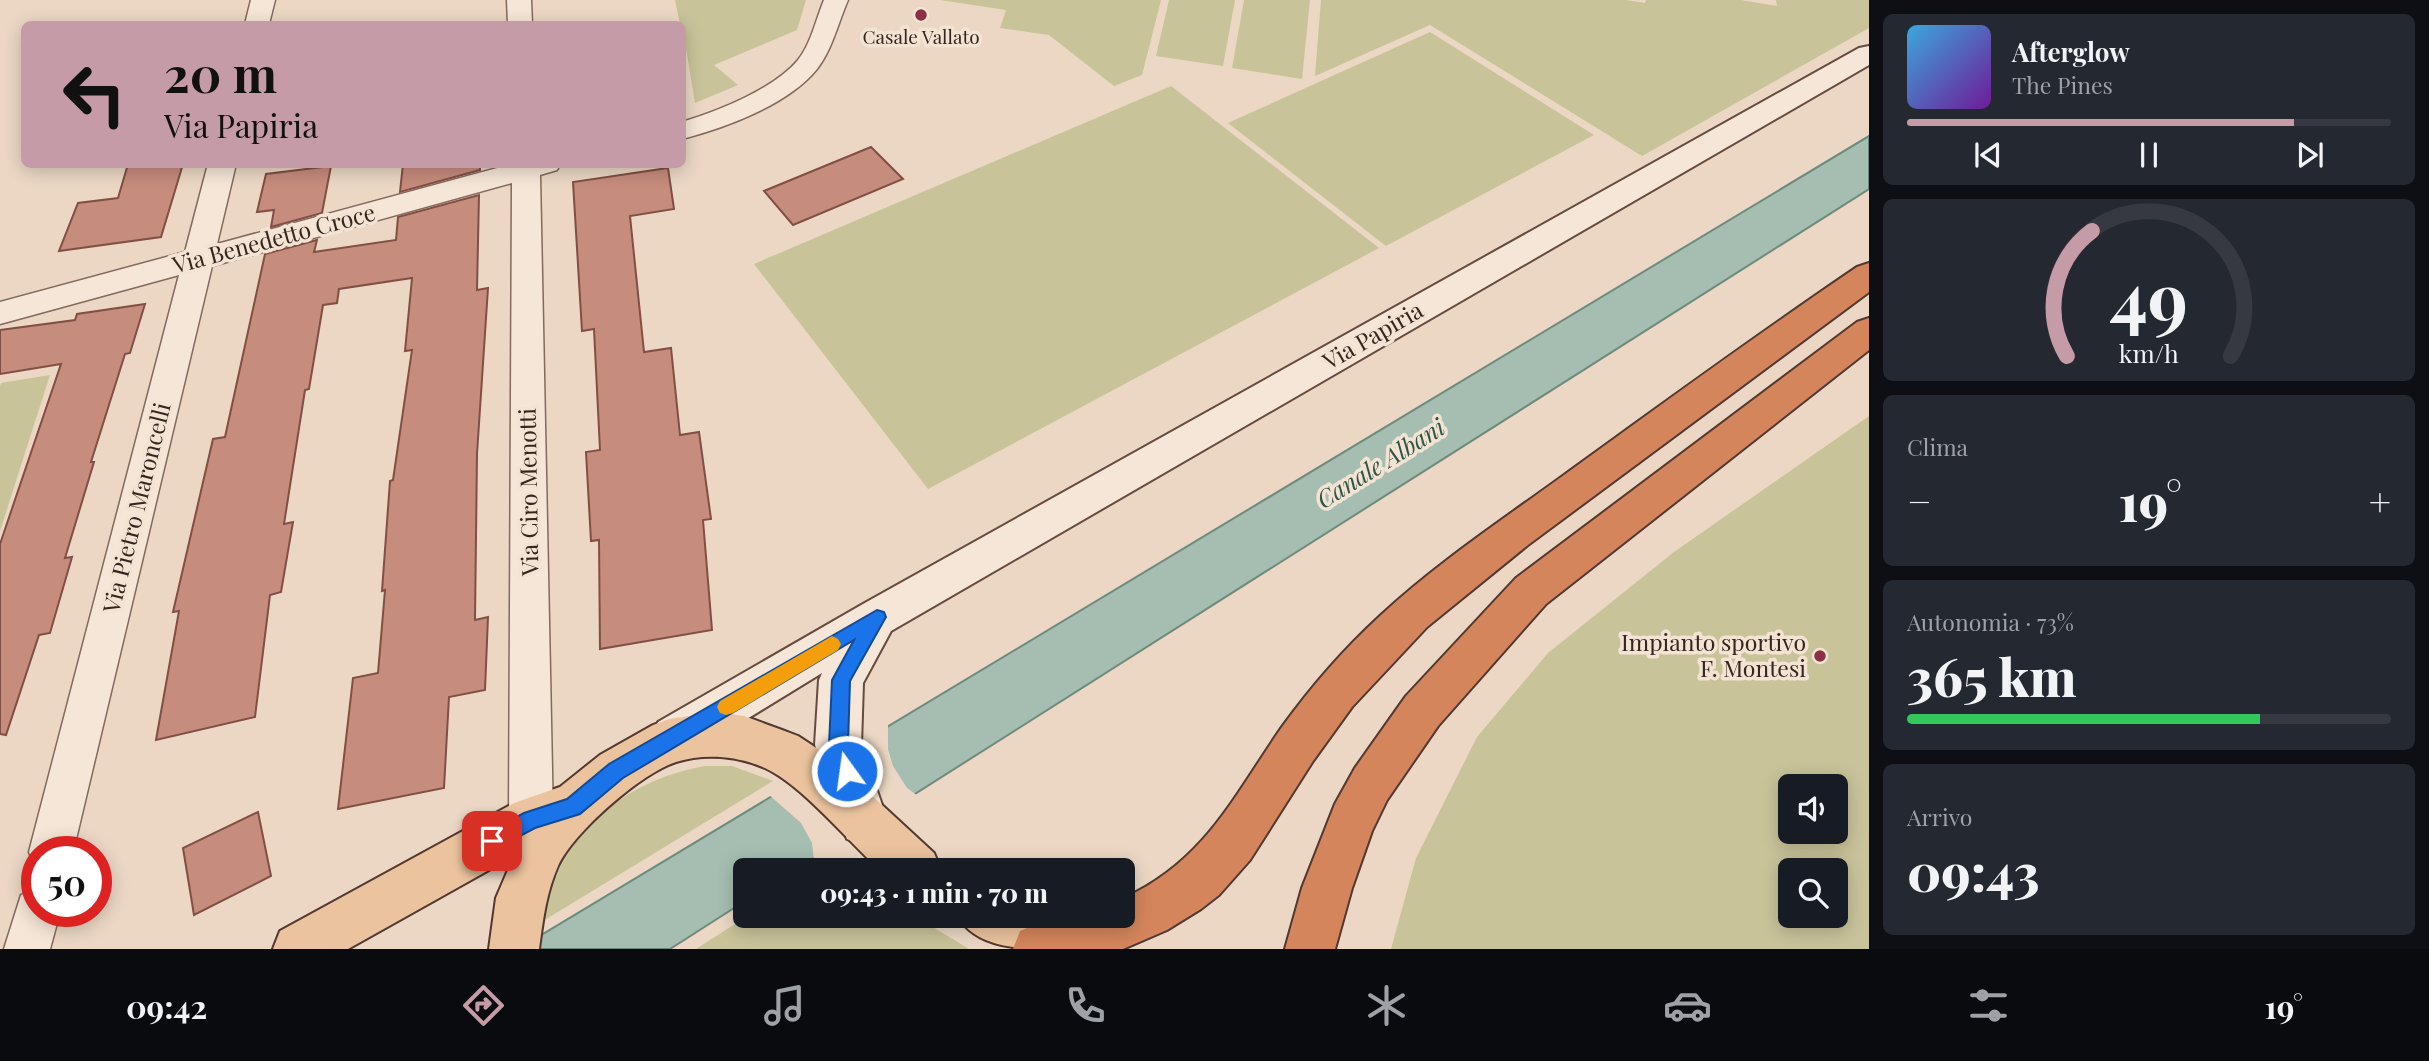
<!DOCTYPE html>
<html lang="it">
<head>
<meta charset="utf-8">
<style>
  body { margin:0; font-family:"Playfair Display",serif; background:#242831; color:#f1f3f6; height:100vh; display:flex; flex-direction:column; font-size:26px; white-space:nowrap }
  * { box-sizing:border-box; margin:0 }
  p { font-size:23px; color:#9ea1a6 }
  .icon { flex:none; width:38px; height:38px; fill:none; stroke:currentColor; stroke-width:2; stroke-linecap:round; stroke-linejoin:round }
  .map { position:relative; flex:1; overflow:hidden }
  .sheet { display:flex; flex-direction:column; gap:14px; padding:14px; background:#0d0f14; width:560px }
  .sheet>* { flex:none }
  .banner { position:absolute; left:21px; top:21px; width:665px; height:147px; border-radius:10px; box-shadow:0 4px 18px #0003; background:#c49ba6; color:#111; overflow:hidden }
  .buttons { position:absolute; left:1778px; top:774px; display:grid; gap:14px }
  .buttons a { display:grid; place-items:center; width:70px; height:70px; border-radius:10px; background:#171b24; box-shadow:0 4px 18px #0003; font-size:35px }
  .speed { position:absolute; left:21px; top:836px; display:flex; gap:14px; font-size:35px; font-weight:700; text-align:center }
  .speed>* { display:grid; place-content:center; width:91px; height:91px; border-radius:50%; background:#171b24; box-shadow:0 4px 18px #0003; line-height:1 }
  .speed .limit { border:10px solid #d22; background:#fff; color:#111 }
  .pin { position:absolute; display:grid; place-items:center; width:60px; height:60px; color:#fff; margin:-30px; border-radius:14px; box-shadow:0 4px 10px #0006 }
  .me { position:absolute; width:77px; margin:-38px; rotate:346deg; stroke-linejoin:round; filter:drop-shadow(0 0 5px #0008) }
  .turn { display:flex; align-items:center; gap:24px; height:147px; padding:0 28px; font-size:32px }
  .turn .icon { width:91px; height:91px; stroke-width:2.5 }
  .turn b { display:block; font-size:49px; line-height:60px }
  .big { font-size:52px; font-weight:800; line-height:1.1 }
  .sheet .tile { flex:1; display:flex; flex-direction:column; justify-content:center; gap:10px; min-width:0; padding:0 24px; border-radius:10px; background:#242831 }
  .sheet .dial { align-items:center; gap:0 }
  .dial svg { height:182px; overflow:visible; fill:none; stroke:#363941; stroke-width:7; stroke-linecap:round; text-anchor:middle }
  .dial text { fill:#f1f3f6; stroke:none }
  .song { display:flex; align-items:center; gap:21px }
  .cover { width:84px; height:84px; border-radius:10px; background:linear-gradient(135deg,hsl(200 70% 55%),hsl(280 70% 35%)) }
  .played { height:7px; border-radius:4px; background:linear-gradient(90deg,#c49ba6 80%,#363941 80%) }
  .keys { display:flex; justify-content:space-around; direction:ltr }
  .heat { display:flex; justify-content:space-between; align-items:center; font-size:38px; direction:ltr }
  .charge { height:10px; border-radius:5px; background:linear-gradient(90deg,#34c759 73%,#363941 0) }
  .trip { position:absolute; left:733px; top:858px; width:402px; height:70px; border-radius:10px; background:#171b24; box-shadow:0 4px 18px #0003; font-weight:800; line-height:70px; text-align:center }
  .menu { display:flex; height:112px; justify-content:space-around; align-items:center; background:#090b0e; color:#9ea1a6 }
  .menu .icon { width:49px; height:49px }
  .menu .active { color:#c49ba6 }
  .menu b { font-size:32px; color:#f1f3f6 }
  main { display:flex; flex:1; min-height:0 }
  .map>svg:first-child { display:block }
  .green { fill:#c8c399; fill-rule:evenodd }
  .water { fill:#a6beb2; stroke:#6d8b7d; stroke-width:2 }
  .pier { fill:#ebd7c4 }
  .building { fill:#c68c7d; stroke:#814f44; stroke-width:2 }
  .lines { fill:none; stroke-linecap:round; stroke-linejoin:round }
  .street-casing { stroke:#84695c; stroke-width:3 }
  .secondary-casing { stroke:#664a3f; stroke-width:4 }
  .primary-casing { stroke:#523830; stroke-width:4 }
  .highway-casing { stroke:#523830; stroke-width:4 }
  .street { fill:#f6e6d7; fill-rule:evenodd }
  .secondary { fill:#f6e6d7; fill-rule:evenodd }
  .primary { fill:#ebc39e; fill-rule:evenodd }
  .highway { fill:#d4855b; fill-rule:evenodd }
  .route { fill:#1a73e8; stroke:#114b97; stroke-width:2 }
  .slow { fill:#f59e0b }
  .poi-dot { fill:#8e3045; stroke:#f3e3d3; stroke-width:2.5 }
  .labels { text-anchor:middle; stroke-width:7; stroke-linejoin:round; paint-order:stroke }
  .far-poi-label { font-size:19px; fill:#35251f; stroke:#f3e3d3 }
  .street-label { font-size:23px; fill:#35251f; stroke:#f3e3d3 }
  .poi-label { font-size:23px; fill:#35251f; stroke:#f3e3d3; text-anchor:end }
  .water-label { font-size:24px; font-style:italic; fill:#2f5449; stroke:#f3e3d3 }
</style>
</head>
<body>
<main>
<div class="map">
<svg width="1869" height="949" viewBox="0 0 1869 949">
  <rect width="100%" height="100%" fill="#ebd7c4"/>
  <!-- green -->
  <g class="green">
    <path d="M675,0h131l-9,30 -83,35 24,20 -43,18 -13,-79h-2z"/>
    <path d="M940,0h221l-19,75 -28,11 -65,-51 -49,-7 6,-18z"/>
    <path d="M1169,0h66l-12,66 -67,-10z"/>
    <path d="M1244,0h66l-8,79 -70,-11z"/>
    <path d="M1321,0h305l19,3 1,-3h95l36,6 -1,-6h93v28l-227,128 -212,-131 -115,51z"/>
    <path d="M1430,32l164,103 -208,111 -158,-123z"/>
    <path d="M1171,86l208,162 -451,241 -174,-225z"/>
    <path d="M50,375l-50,156v-145l1,-3z"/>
    <path d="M1869,416v533h-478l25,-91 61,-121 71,-84 126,-101zM1790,786h46v45h-46zM1790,870h46v45h-46z"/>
    <path d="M705,766h27l41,15 -230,140c14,-86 79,-140 162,-155z"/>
    <path d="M749,915h164l56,34h-273z"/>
  </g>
  <!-- water -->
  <path class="water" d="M1869,136v53l-1074,681h-49l-1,31 -75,48h-152z"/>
  <!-- pier -->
  <path class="pier" d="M888,722v27l5,17 14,22 11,8 -104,66 -2,-19 -11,-20 -33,-29z"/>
  <!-- building -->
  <g class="building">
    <path d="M871,147l32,32 -110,46 -29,-34z"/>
    <path d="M128,164h55l-22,73 -102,14 19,-48 40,-5z"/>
    <path d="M403,164h77v6l-80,22z"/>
    <path d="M331,166l-9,47 -51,14 3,-17 -17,2 9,-38z"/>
    <path d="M668,168l6,41 -44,7 14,136 27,-4 9,87 19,-3 12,87 -8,1 9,110 -112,19 -1,-109 -8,1 -5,-89 14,-2 -6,-121 -12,2 -9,-149z"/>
    <path d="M479,195l-2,95 11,-2 -11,166 -2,166 13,-3 -3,73 -36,7 -5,91 -106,21 15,-131 25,-5 7,-83 -3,1 8,-110 3,-1 19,-130 -7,1 7,-73 -73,11 -2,14 -14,2 -14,84 -4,1 -21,134 9,-2 -12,70 -11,3 -15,122 -99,23 23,-129 -6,1 40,-173 12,-2 40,-183 52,-14 -3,12 82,-12 2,-23z"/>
    <path d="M145,304l-15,49 -5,1 -34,108h3l-29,96 7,-1 -22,76 -11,2 -33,100 -6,-1v-190l61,-180 -61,10v-44l75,-10 2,-6z"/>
    <path d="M258,812l13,64 -77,39 -11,-67z"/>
  </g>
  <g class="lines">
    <defs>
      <g id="street">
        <path d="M251,0h24l-6,24h-24z"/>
        <path d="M507,0h24l1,24h-24z"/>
        <path d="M824,0h24c-10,23 -16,50 -31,69 -29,36 -92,59 -135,70v-17c36,-11 92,-33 116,-62 13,-16 18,-41 26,-60z"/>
        <path d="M208,164h28l-19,80 295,-80h48l-3,6 -17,5 13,645 -7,15 -15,7 -15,-7 -7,-15 3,-637 -300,83 -139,586h-36l-2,16 -6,-16 150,-577 -179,49v-22l185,-50z"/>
        <path d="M37,888v24h23l-10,37h-46l17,-54z"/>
      </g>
      <path id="secondary" d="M1869,46v19l-978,566 -28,52 -2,62 27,77 -7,17 -17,7 -17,-7 -32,-94 4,-65 3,-7 -132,81 -16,6 -16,-6 -7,-16 7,-16 205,-118 996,-556z"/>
      <g id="primary">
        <path d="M717,712l27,4 38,14 16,6 32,21 104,96 7,17h-61c-32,-29 -78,-85 -115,-102 -27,-12 -60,-15 -89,-6 -36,12 -102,70 -118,104 -12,27 -15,54 -19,83h-50l7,-51 18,-42 -166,93h-75l7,-18 234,-128 46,-16 40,-32 53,-30 16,-6z"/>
        <path d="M957,915c42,0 86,-12 104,34 -41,0 -85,0 -104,-34z"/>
      </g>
      <g id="highway">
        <path d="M1869,263v29l-341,253 -101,82 -75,80 -39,54 -63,99 -31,35 -18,14 -34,21 -44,19h-110l7,-18c36,-15 65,-16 104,-16v-17c81,-37 110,-102 158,-171 29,-40 61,-77 98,-111 57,-53 122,-96 184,-141 97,-70 194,-141 293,-208z"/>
        <path d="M1869,318v32l-323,254 -108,122 -51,74 -15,31 -20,57 -17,61h-50l17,-61 33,-84 20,-36 51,-72 110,-118 341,-256z"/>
      </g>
    </defs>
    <!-- street casing -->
    <use href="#street" class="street-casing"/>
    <!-- secondary casing -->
    <use href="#secondary" class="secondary-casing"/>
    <!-- primary casing -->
    <use href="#primary" class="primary-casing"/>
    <!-- highway casing -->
    <use href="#highway" class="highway-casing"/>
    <!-- street -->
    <use href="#street" class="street"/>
    <!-- secondary -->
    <use href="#secondary" class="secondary"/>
    <!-- primary -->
    <use href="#primary" class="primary"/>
    <!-- highway -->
    <use href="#highway" class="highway"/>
  </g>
  <!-- route -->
  <path class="route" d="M877,610l7,2 2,5 -36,64 -2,64 9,26 -3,7 -7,3 -7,-3 -11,-33 3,-65 22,-40 -231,138 -43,36 -45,14 -43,23 -7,-3 -3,-7 3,-7 39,-21 43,-14 42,-35z"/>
  <!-- slow -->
  <path class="slow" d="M832,636l6,3 3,5 -3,6 -105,63 -7,2 -6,-2 -3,-6 3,-6z"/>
  <!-- markers -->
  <g class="poi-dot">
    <circle cx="921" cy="15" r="7"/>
    <circle cx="1820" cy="656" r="7"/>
  </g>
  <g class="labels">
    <!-- far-poi labels -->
    <g class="far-poi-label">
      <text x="921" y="44">Casale Vallato</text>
    </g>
    <!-- street labels -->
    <g class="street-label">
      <text transform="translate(274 239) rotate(-15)" y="8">Via Benedetto Croce</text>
      <text transform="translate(1373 336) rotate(-30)" y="8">Via Papiria</text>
      <text transform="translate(529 492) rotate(-91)" y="8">Via Ciro Menotti</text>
      <text transform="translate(137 508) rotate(-76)" y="8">Via Pietro Maroncelli</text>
    </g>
    <!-- poi labels -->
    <g class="poi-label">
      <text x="1806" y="651">Impianto sportivo<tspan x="1806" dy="26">F. Montesi</tspan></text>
    </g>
    <!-- water labels -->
    <g class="water-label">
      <text transform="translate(1381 464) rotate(-32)" y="8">Canale Albani</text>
    </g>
  </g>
</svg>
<div class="buttons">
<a><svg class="icon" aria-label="sound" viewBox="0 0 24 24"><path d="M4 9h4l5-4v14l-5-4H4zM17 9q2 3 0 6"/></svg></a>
<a><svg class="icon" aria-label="search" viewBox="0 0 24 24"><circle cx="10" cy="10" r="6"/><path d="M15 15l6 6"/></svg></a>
</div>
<div class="speed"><div class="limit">50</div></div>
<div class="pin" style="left:492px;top:841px;background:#d93025"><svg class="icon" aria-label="arrive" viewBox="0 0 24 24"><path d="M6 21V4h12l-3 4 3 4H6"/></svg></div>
<svg class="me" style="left:847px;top:771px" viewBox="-20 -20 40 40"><circle r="17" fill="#1a73e8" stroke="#fff" stroke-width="3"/><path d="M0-11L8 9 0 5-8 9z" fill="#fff"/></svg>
<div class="trip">09:43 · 1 min · 70 m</div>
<div class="banner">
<div class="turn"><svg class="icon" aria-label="left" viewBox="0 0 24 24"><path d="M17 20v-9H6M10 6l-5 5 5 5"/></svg><div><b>20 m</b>Via Papiria</div></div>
</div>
</div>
<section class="sheet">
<div class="tile">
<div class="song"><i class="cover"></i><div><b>Afterglow</b><p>The Pines</p></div></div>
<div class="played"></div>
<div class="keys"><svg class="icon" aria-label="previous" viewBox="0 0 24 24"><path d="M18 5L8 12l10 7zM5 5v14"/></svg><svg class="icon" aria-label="pause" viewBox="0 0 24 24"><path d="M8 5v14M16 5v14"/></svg><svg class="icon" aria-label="next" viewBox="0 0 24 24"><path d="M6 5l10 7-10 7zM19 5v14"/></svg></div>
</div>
<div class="tile dial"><svg viewBox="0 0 100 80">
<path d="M14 69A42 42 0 1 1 86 69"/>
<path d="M14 69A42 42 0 0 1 25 14" stroke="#c49ba6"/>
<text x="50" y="56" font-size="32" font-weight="700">49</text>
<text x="50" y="72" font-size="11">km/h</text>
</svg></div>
<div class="tile"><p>Clima</p>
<div class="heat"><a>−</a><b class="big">19°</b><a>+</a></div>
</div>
<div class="tile"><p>Autonomia · 73%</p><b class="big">365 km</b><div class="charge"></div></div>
<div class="tile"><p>Arrivo</p><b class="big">09:43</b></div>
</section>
</main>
<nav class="menu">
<b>09:42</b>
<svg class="icon active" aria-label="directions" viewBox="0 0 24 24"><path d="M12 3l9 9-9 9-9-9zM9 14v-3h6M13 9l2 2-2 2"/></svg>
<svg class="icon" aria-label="music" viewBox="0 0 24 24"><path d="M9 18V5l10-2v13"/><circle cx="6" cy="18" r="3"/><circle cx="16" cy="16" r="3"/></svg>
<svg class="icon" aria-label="phone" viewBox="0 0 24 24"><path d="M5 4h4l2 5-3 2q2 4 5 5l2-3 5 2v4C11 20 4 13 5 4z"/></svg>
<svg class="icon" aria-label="climate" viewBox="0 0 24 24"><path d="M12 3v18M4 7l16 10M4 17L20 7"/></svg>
<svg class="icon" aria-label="car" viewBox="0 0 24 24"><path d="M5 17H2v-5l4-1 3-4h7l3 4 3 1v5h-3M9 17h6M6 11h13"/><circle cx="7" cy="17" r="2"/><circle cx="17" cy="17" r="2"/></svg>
<svg class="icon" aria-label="filters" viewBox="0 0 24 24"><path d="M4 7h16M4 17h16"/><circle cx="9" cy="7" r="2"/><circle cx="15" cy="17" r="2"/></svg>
<b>19°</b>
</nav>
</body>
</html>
